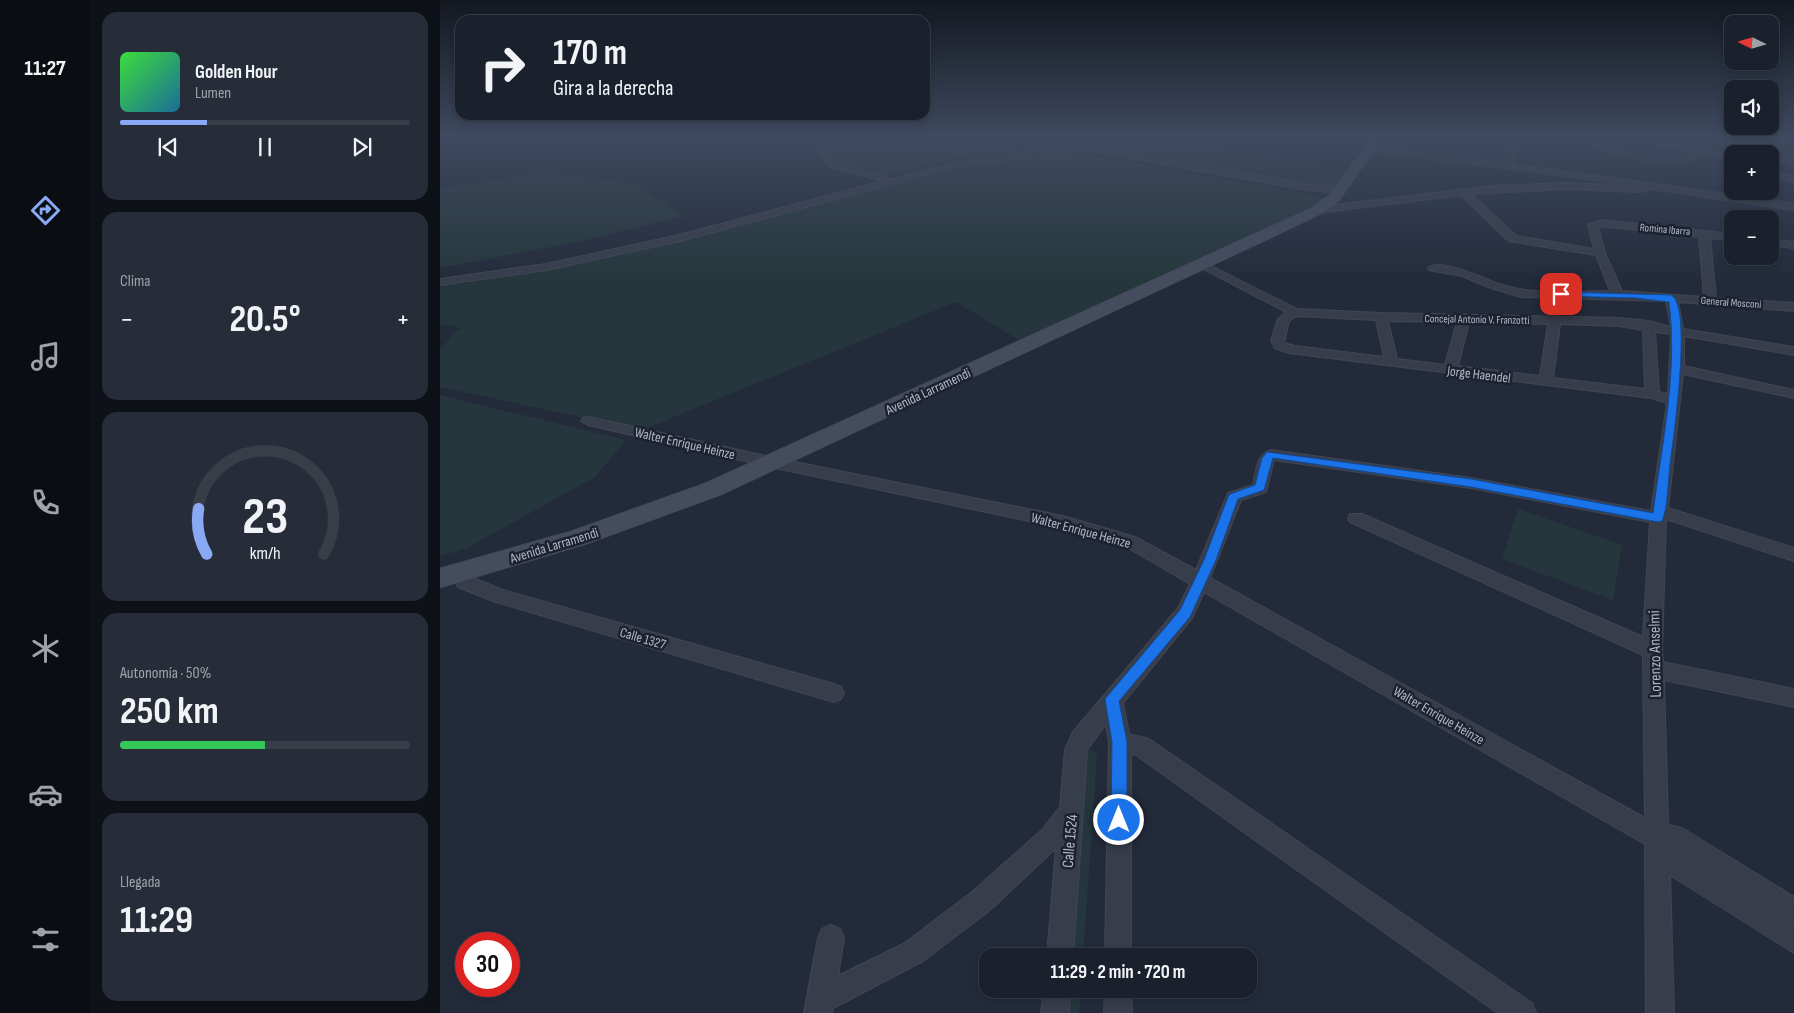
<!DOCTYPE html>
<html lang="es">
<head>
<meta charset="utf-8">
<style>
  body { margin:0; font-family:"Sofia Sans Condensed",sans-serif; background:#272d38; color:#f1f3f6; height:100vh; display:flex; flex-direction:column; font-size:19px; white-space:nowrap }
  * { box-sizing:border-box; margin:0 }
  p { font-size:16px; color:#9fa3a9 }
  .icon { flex:none; width:28px; height:28px; fill:none; stroke:currentColor; stroke-width:2; stroke-linecap:round; stroke-linejoin:round }
  .map { position:relative; flex:1; overflow:hidden }
  .sheet { display:flex; flex-direction:column; gap:12px; padding:12px; background:#0e1218; width:350px }
  .sheet>* { flex:none }
  .hud { position:absolute; left:15px; top:15px; width:475px; height:105px; border-radius:15px; box-shadow:0 2px 8px #0003,0 0 0 1px #383e48; background:#1a202c; color:#f1f3f6; overflow:hidden }
  .needle { width:32px; rotate:275deg }
  .buttons { position:absolute; left:1284px; top:15px; display:grid; gap:10px }
  .buttons a { display:grid; place-items:center; width:55px; height:55px; border-radius:10px; background:#1a202c; box-shadow:0 2px 8px #0003,0 0 0 1px #383e48; font-size:25px }
  .speed { position:absolute; left:15px; top:932px; display:flex; gap:10px; font-size:25px; font-weight:700; text-align:center }
  .speed>* { display:grid; place-content:center; width:65px; height:65px; border-radius:50%; background:#1a202c; box-shadow:0 2px 8px #0003,0 0 0 1px #383e48; line-height:1 }
  .speed .limit { border:8px solid #d22; background:#fff; color:#111 }
  .pin { position:absolute; display:grid; place-items:center; width:42px; height:42px; color:#fff; margin:-21px; border-radius:10px; box-shadow:0 2px 8px #0006 }
  .me { position:absolute; width:55px; margin:-28px; rotate:0deg; stroke-linejoin:round; filter:drop-shadow(0 0 4px #0008) }
  .turn { display:flex; align-items:center; gap:18px; height:105px; padding:0 15px; font-size:22px }
  .turn .icon { width:65px; height:65px; stroke-width:2.5 }
  .turn b { display:block; font-size:35px; line-height:42px }
  .big { font-size:38px; font-weight:700; line-height:1.1 }
  .sheet .card { flex:1; display:flex; flex-direction:column; justify-content:center; gap:8px; min-width:0; padding:0 18px; border-radius:15px; background:#272d38 }
  .sheet .dial { align-items:center; gap:0 }
  .dial svg { height:130px; overflow:visible; fill:none; stroke:#383e48; stroke-width:7; stroke-linecap:round; text-anchor:middle }
  .dial text { fill:#f1f3f6; stroke:none }
  .song { display:flex; align-items:center; gap:15px }
  .cover { width:60px; height:60px; border-radius:8px; background:linear-gradient(135deg,hsl(120 70% 55%),hsl(200 70% 35%)) }
  .played { height:5px; border-radius:2px; background:linear-gradient(90deg,#89a9f5 30%,#383e48 30%) }
  .keys { display:flex; justify-content:space-around; direction:ltr }
  .heat { display:flex; justify-content:space-between; align-items:center; font-size:28px; direction:ltr }
  .charge { height:8px; border-radius:4px; background:linear-gradient(90deg,#34c759 50%,#383e48 0) }
  .trip { position:absolute; left:539px; top:948px; width:278px; height:50px; border-radius:15px; background:#1a202c; box-shadow:0 2px 8px #0003,0 0 0 1px #383e48; font-weight:700; line-height:50px; text-align:center }
  main { display:flex; flex:1; min-height:0 }
  .dock { display:flex; flex-direction:column; width:90px; justify-content:space-around; align-items:center; background:#0a0d12; color:#9fa3a9 }
  .dock .icon { width:35px; height:35px }
  .dock .active { color:#89a9f5 }
  .dock b { font-size:22px; color:#f1f3f6 }
  .map>svg:first-child { display:block }
  .green { fill:#25373c }
  .lines { fill:none; stroke-linecap:round; stroke-linejoin:round }
  .stream { stroke:#172138; stroke-width:2.5 }
  .minor-casing { stroke:#404654; stroke-width:2 }
  .tertiary-casing { stroke:#404654; stroke-width:1 }
  .secondary-casing { stroke:#404654; stroke-width:1 }
  .minor { fill:#373d4b; fill-rule:evenodd }
  .tertiary { fill:#373d4b; fill-rule:evenodd }
  .secondary { fill:#454c5e; fill-rule:evenodd }
  .route { fill:#1a73e8; stroke:#114b97 }
  .labels { text-anchor:middle; stroke-width:5; stroke-linejoin:round; paint-order:stroke }
  .far-street-label { font-size:11px; fill:#b2b8c7; stroke:#1c2230 }
  .street-label { font-size:14px; fill:#b2b8c7; stroke:#1c2230 }
  .near-street-label { font-size:16px; fill:#b2b8c7; stroke:#1c2230 }
</style>
</head>
<body>
<main>
<nav class="dock">
<b>11:27</b>
<svg class="icon active" aria-label="directions" viewBox="0 0 24 24"><path d="M12 3l9 9-9 9-9-9zM9 14v-3h6M13 9l2 2-2 2"/></svg>
<svg class="icon" aria-label="music" viewBox="0 0 24 24"><path d="M9 18V5l10-2v13"/><circle cx="6" cy="18" r="3"/><circle cx="16" cy="16" r="3"/></svg>
<svg class="icon" aria-label="phone" viewBox="0 0 24 24"><path d="M5 4h4l2 5-3 2q2 4 5 5l2-3 5 2v4C11 20 4 13 5 4z"/></svg>
<svg class="icon" aria-label="climate" viewBox="0 0 24 24"><path d="M12 3v18M4 7l16 10M4 17L20 7"/></svg>
<svg class="icon" aria-label="car" viewBox="0 0 24 24"><path d="M5 17H2v-5l4-1 3-4h7l3 4 3 1v5h-3M9 17h6M6 11h13"/><circle cx="7" cy="17" r="2"/><circle cx="17" cy="17" r="2"/></svg>
<svg class="icon" aria-label="filters" viewBox="0 0 24 24"><path d="M4 7h16M4 17h16"/><circle cx="9" cy="7" r="2"/><circle cx="15" cy="17" r="2"/></svg>
</nav>
<section class="sheet">
<div class="card">
<div class="song"><i class="cover"></i><div><b>Golden Hour</b><p>Lumen</p></div></div>
<div class="played"></div>
<div class="keys"><svg class="icon" aria-label="previous" viewBox="0 0 24 24"><path d="M18 5L8 12l10 7zM5 5v14"/></svg><svg class="icon" aria-label="pause" viewBox="0 0 24 24"><path d="M8 5v14M16 5v14"/></svg><svg class="icon" aria-label="next" viewBox="0 0 24 24"><path d="M6 5l10 7-10 7zM19 5v14"/></svg></div>
</div>
<div class="card"><p>Clima</p>
<div class="heat"><a>−</a><b class="big">20.5°</b><a>+</a></div>
</div>
<div class="card dial"><svg viewBox="0 0 100 80">
<path d="M14 69A42 42 0 1 1 86 69"/>
<path d="M14 69A42 42 0 0 1 9 41" stroke="#89a9f5"/>
<text x="50" y="56" font-size="32" font-weight="700">23</text>
<text x="50" y="72" font-size="11">km/h</text>
</svg></div>
<div class="card"><p>Autonomía · 50%</p><b class="big">250 km</b><div class="charge"></div></div>
<div class="card"><p>Llegada</p><b class="big">11:29</b></div>
</section>
<div class="map">
<svg width="1354" height="1013" viewBox="0 0 1354 1013">
  <rect width="100%" height="100%" fill="#232b3b"/>
  <!-- green -->
  <g class="green">
    <path d="M382,138h213l-17,11 -67,10 -63,17 -41,-7 -14,-7 -11,-19z"/>
    <path d="M620,138l18,3 5,6c-9,11 -37,11 -47,1l6,-7z"/>
    <path d="M647,138h44l24,4 4,-4 189,32 -13,17 -25,-2 -215,-37v-5z"/>
    <path d="M646,155l215,38 24,6 -16,12 -287,131 -66,-40 -314,128 -202,-43v-38c10,-6 9,-18 22,-21l-22,-4v-39l112,-16 89,-19 319,-85 72,-9 29,3z"/>
    <path d="M105,172l86,11 53,33 -93,23 -151,29v-80z"/>
    <path d="M0,395l186,45 -31,37 -128,71 -27,8z"/>
    <path d="M1078,509l104,36 -9,55 -111,-41z"/>
    <path d="M652,749l5,7 -14,200h-15l17,-200 1,-4z"/>
    <path d="M625,989h16l-2,24h-16z"/>
  </g>
  <g class="lines">
    <!-- stream -->
    <path class="stream" d="M1337,138l17,2"/>
    <defs>
      <g id="minor">
        <path d="M375,138h8v6l12,19 58,16 62,-17 73,-10 -2,-3 4,-9 20,-2 -14,6 -2,4c15,10 34,8 49,1l1,-5 -12,-6h10l9,3 1,5 214,38 35,3 5,3 -5,3 -35,-3 -216,-39 -24,8h-16l-15,-3 -80,11 -275,74 -134,29 -106,15v-6l106,-15 133,-29 204,-54 -54,-14 -14,-23z"/>
        <path d="M1041,138h13l20,4 -1,26 -7,-2 1,-21z"/>
        <path d="M1136,138c11,-1 19,5 29,8 31,10 61,18 91,7l-70,-15h16l90,16v5l-25,-4 -29,9 -25,-1 -44,-11z"/>
        <path d="M1330,156l24,2v6l-24,-2z"/>
        <path d="M1330,171l24,5v6l-24,-5z"/>
        <path d="M1126,183l74,3 13,-2 5,3 -18,5 -74,-3 -95,5 45,42 78,13 -6,-24 13,-5 131,14v6l-22,-2 6,60 78,5v8l-116,-9 5,27 111,18v8l-110,-19v30l110,24v8l-111,-24 -15,134 126,40v13l-128,-42 -4,131 1,12 131,27v18l-130,-27 4,145 14,3 112,69v27l-6,-3 6,4v28l-124,-78 4,138h-28l-1,-169 -441,-252 -12,26 -69,85 6,31 20,5 383,264 4,10h-38l-362,-258 -5,-1v202h-26l4,-214 -3,-18 -19,26 -14,206h-26l9,-108 -66,62 -67,51 -90,47 -1,5h-28l14,-75 4,-9 9,-4 9,4 4,9 -6,38 67,-33 67,-51 70,-62 18,-23 5,-57 8,-18 105,-124 12,-24 -67,-39 -60,-17 -288,-60 -187,-43 -7,-4 2,-3 5,-1 187,41 288,58 72,21 61,33 32,-77 25,-8c3,-13 3,-31 18,-35l200,28 180,33 16,-108 -16,-5 -362,-45 -14,-5 -4,-8 7,-21 8,-7 -90,-47 5,-3 4,1 92,46 84,4 238,5 30,3 22,6 -5,-26 -145,-4 -33,-10 -26,-11 -33,-6 -1,-2c11,-11 55,10 68,15 36,13 77,8 114,8l-14,-36 -87,-14 -48,-46 -143,18 -5,-3 5,-3 174,-21zM1161,226l98,11 5,60 -82,-6 -17,-38 -7,-26zM857,316l79,4 8,37 -89,-11 -11,-3 5,-22zM948,321l69,1 -12,43 -48,-6zM1029,322l79,2 -8,52 -82,-10zM1120,324l59,2 24,4 2,59 -92,-11zM1215,332l16,2 -3,60 -9,-2zM834,460l197,28 179,34 -7,115 -281,-123h-12l-2,4 2,4 293,133 2,163 -435,-240 31,-78 25,-8z"/>
        <path d="M1330,239l24,3v6l-24,-3z"/>
        <path d="M24,565l6,2 3,11 30,12 331,94 7,3 3,6 -3,6 -7,3 -341,-101 -35,-14c-4,-7 -4,-13 0,-20z"/>
        <path d="M604,989h26l-1,24h-28z"/>
        <path d="M665,989h26l1,24h-28z"/>
      </g>
      <path id="tertiary" d="M929,146l207,26 218,31v8l-218,-33 -211,-27v-4z"/>
      <path id="secondary" d="M931,138h12l-44,63 -16,12 -54,26 -548,256 -134,49 -147,44v-20l131,-37 134,-48 608,-276 16,-12z"/>
    </defs>
    <!-- minor casing -->
    <use href="#minor" class="minor-casing"/>
    <!-- tertiary casing -->
    <use href="#tertiary" class="tertiary-casing"/>
    <!-- secondary casing -->
    <use href="#secondary" class="secondary-casing"/>
    <!-- minor -->
    <use href="#minor" class="minor"/>
    <!-- tertiary -->
    <use href="#tertiary" class="tertiary"/>
    <!-- secondary -->
    <use href="#secondary" class="secondary"/>
  </g>
  <!-- sky -->
  <linearGradient id="sky" x2="0" y2="1"><stop stop-color="#131820"/><stop offset="0.49" stop-color="#3f4a60"/><stop offset="1" stop-color="#3f4a60" stop-opacity="0"/></linearGradient>
  <rect width="1354" height="280" fill="url(#sky)"/>
  <!-- route -->
  <path class="route" d="M1121,292l110,3c22,10 2,145 -1,169 -2,15 -2,44 -8,57l-4,1 -187,-35 -198,-29 -9,32 -26,9 -22,61 -26,57 -71,84 8,41v78l-2,6 -6,2 -6,-2 -2,-6 1,-78 -7,-43 75,-89 24,-50 24,-63 2,-3 25,-9 7,-27 5,-6 204,27 182,34c9,-69 25,-141 16,-211l-33,-4 -78,-2v-3z"/>
  <g class="labels">
    <!-- far-street labels -->
    <g class="far-street-label">
      <text transform="translate(1225 229) rotate(5)" y="4">Romina Ibarra</text>
      <text transform="translate(1291 302) rotate(4)" y="4">General Mosconi</text>
      <text transform="translate(1037 319) rotate(1)" y="4">Concejal Antonio V. Franzotti</text>
    </g>
    <!-- street labels -->
    <g class="street-label">
      <text transform="translate(1039 374) rotate(7)" y="5">Jorge Haendel</text>
      <text transform="translate(488 391) rotate(-25)" y="5">Avenida Larramendi</text>
      <text transform="translate(245 443) rotate(13)" y="5">Walter Enrique Heinze</text>
      <text transform="translate(641 530) rotate(15)" y="5">Walter Enrique Heinze</text>
      <text transform="translate(114 545) rotate(-17)" y="5">Avenida Larramendi</text>
      <text transform="translate(203 638) rotate(16)" y="5">Calle 1327</text>
      <text transform="translate(999 715) rotate(30)" y="5">Walter Enrique Heinze</text>
    </g>
    <!-- near-street labels -->
    <g class="near-street-label">
      <text transform="translate(1214 654) rotate(-91)" y="6">Lorenzo Anselmi</text>
      <text transform="translate(629 841) rotate(-85)" y="6">Calle 1524</text>
    </g>
  </g>
</svg>
<div class="buttons">
<a><svg class="needle" viewBox="-14 -14 28 28"><path d="M0-13l5 13h-10z" fill="#e53935"/><path d="M0 13l5-13h-10z" fill="#9fa3a9"/></svg></a>
<a><svg class="icon" aria-label="sound" viewBox="0 0 24 24"><path d="M4 9h4l5-4v14l-5-4H4zM17 9q2 3 0 6"/></svg></a>
<a>+</a>
<a>−</a>
</div>
<div class="speed"><div class="limit">30</div></div>
<div class="pin" style="left:1121px;top:294px;background:#d93025"><svg class="icon" aria-label="arrive" viewBox="0 0 24 24"><path d="M6 21V4h12l-3 4 3 4H6"/></svg></div>
<svg class="me" style="left:679px;top:820px" viewBox="-20 -20 40 40"><circle r="17" fill="#1a73e8" stroke="#fff" stroke-width="3"/><path d="M0-11L8 9 0 5-8 9z" fill="#fff"/></svg>
<div class="trip">11:29 · 2 min · 720 m</div>
<div class="hud">
<div class="turn"><svg class="icon" aria-label="right" viewBox="0 0 24 24"><path d="M7 20v-9h11M14 6l5 5-5 5"/></svg><div><b>170 m</b>Gira a la derecha</div></div>
</div>
</div>
</main>
</body>
</html>
